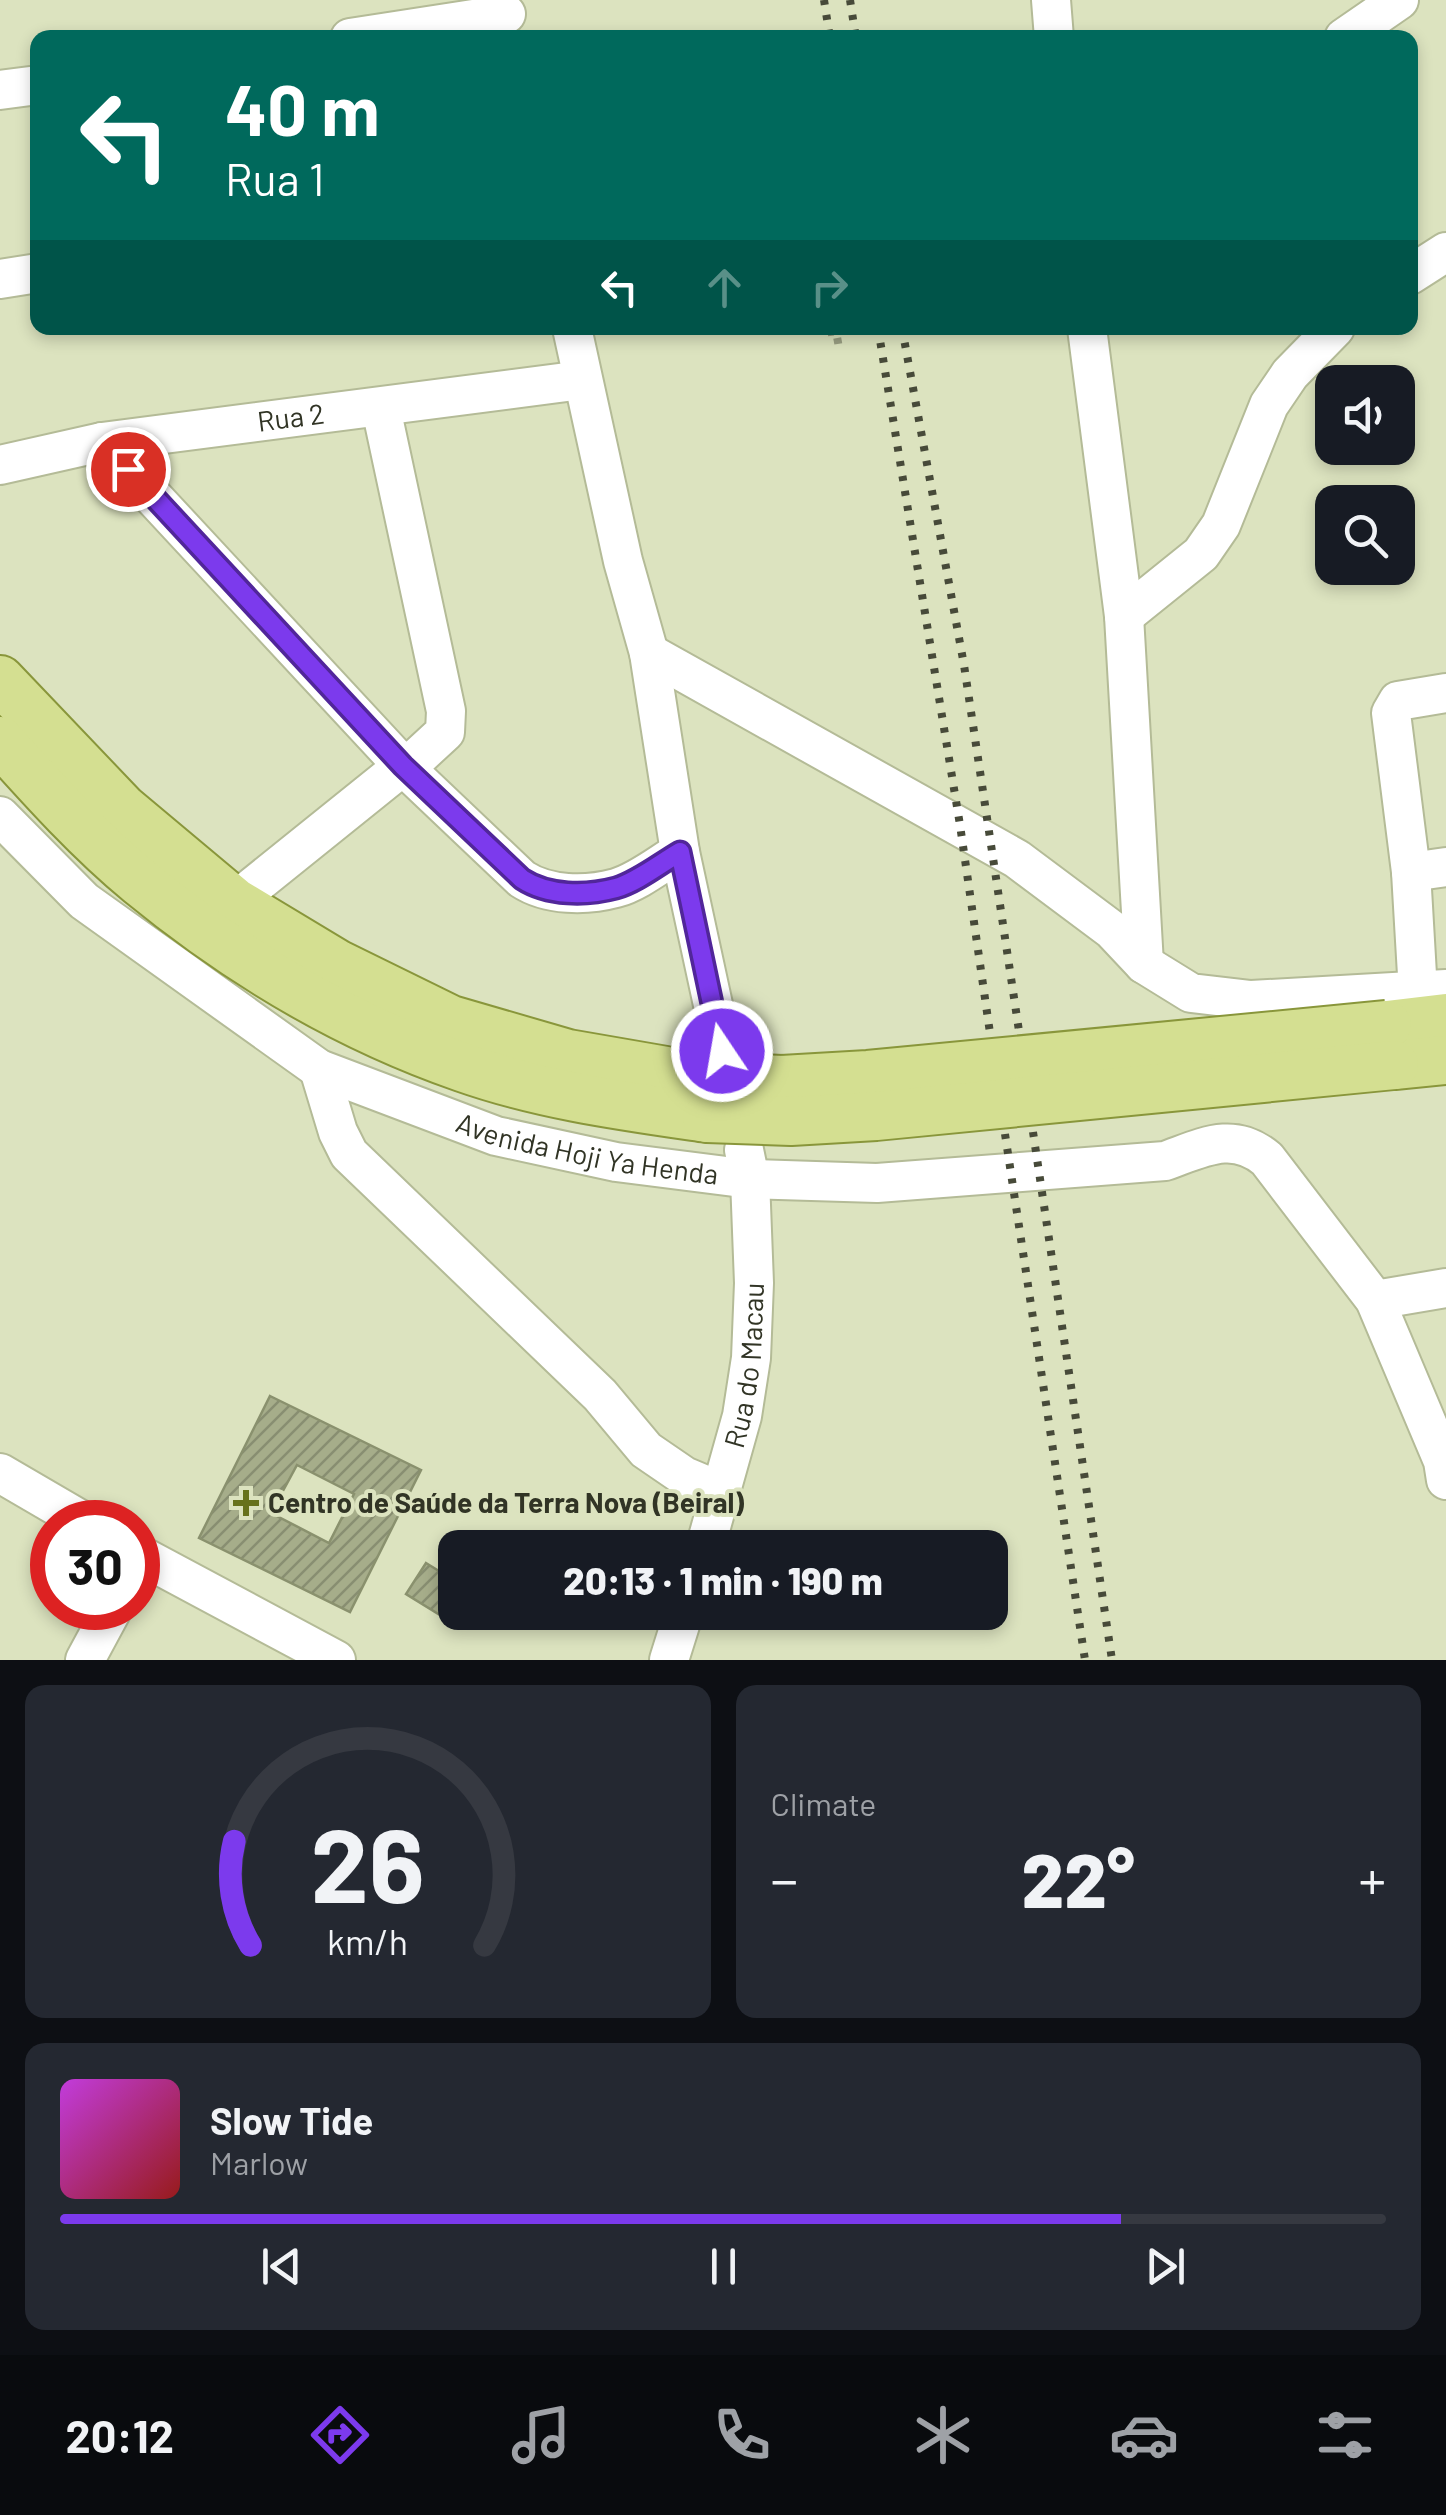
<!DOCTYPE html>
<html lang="en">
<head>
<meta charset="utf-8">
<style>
  body { margin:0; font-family:Barlow,sans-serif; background:#242831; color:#f1f3f6; height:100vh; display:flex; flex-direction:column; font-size:38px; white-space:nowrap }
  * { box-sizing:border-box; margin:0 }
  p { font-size:32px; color:#9ea1a6 }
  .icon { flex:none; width:55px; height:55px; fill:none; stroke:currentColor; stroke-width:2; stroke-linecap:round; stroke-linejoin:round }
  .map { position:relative; height:1660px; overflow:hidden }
  .details { display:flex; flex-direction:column; gap:25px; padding:25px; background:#0d0f14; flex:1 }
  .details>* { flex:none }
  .hud { position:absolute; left:30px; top:30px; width:1388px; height:305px; border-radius:20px; box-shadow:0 5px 15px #0003; background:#00695c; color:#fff; overflow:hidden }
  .tools { position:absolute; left:1315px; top:365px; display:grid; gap:20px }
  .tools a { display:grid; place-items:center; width:100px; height:100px; border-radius:20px; background:#171b24; box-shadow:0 5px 15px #0003; font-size:50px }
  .speed { position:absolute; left:30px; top:1500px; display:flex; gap:20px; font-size:50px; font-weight:700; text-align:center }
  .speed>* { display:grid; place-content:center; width:130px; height:130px; border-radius:50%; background:#171b24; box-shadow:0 5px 15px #0003; line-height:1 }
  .speed .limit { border:15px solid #d22; background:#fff; color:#111 }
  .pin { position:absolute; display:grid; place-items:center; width:85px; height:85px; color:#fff; margin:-42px; border:5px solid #fff; border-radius:50%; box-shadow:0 2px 10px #0007 }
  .me { position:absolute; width:110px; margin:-55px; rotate:348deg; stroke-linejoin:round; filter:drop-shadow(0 0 8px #0008) }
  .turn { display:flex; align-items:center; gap:35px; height:210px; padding:0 30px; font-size:45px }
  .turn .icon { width:130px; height:130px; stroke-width:2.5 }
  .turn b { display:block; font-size:70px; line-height:85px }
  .lanes { display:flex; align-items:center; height:95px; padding:0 30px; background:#0003; justify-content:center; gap:50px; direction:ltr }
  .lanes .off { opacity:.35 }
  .big { font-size:75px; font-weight:800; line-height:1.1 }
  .details .card { flex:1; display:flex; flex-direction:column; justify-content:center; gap:15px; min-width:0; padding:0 35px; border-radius:20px; background:#242831 }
  .details .dial { align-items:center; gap:0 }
  .dial svg { height:260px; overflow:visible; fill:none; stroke:#363941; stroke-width:7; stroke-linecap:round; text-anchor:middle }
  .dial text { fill:#f1f3f6; stroke:none }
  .song { display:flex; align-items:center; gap:30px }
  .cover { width:120px; height:120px; border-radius:15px; background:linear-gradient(135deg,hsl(290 70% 55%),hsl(0 70% 35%)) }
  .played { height:10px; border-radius:5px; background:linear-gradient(90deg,#7c3aed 80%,#363941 80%) }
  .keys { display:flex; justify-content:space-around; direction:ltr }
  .heat { display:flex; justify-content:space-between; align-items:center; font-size:55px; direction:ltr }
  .details .tiles { flex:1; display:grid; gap:25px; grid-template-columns:1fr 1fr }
  .card:last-child { grid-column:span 2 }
  .trip { position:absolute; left:438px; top:1530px; width:570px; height:100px; border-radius:20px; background:#171b24; box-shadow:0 5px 15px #0003; font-weight:800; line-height:100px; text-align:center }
  .dock { display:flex; height:160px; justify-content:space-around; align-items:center; background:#090b0e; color:#9ea1a6 }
  .dock .icon { width:70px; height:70px }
  .dock .current { color:#7c3aed }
  .dock b { font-size:45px; color:#f1f3f6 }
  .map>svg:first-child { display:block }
  .building { fill:url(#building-hatch); stroke:#8a916e; stroke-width:2.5; fill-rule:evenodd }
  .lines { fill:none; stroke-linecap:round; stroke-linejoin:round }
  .minor-casing { stroke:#b4bb97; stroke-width:42 }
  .major-casing { stroke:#89963b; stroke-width:52 }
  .path { stroke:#999e82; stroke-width:6; stroke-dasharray:8 8; stroke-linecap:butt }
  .minor { stroke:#fff; stroke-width:38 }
  .major { stroke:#d4df91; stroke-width:48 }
  .rail { stroke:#474a39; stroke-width:8; stroke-dasharray:5 10; stroke-linecap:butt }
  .major-bridge-casing { stroke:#89963b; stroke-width:52; stroke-linecap:butt }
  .major-bridge { stroke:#d4df91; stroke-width:48 }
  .route-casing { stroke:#51269a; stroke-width:25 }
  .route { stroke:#7c3aed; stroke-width:18 }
  .poi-dot { fill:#67721c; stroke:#dce3bf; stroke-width:4 }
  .labels { text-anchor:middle; stroke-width:8; stroke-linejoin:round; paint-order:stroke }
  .street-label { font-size:28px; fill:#313425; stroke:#dce3bf }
  .poi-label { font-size:28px; font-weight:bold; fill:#313425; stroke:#dce3bf; text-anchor:start }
</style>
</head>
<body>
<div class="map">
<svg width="1446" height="1660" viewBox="0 0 1446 1660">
  <defs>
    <pattern id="building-hatch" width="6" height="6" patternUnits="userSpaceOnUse" patternTransform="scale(2.5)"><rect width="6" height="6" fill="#a6ad8a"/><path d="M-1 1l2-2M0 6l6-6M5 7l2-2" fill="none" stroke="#888e71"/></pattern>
  </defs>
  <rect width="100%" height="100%" fill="#dce3bf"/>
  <!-- building -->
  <g class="building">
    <path d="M270,1396l151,74 -71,142 -151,-74zM297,1465l57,29 -25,49 -58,-30z"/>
    <path d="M426,1563l29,18v11l-15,23 -34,-21z"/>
  </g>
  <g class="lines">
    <defs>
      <g id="minor">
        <path d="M1051,0l3,38"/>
        <path d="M350,38l156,-24"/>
        <path d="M1344,38l55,-38"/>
        <path d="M0,90l38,-5"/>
        <path d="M1410,275l36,-23"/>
        <path d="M0,279l38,-6"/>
        <path d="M572,328l51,233 26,92 31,199 43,199"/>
        <path d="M1087,328l37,288 20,348"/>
        <path d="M102,442l301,324 119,113c26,17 64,17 94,9 22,-6 45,-25 64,-36"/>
        <path id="s1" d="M0,465l102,-23 480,-62"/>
        <path d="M1124,616l77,-62 20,-29 48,-120 21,-31 45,-46"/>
        <path d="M649,653l368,206 95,71 32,34 47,29 60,7 195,-11"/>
        <path id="s2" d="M0,816l84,85 235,168 177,67 120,26 134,17 127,4 288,-22c37,-13 68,-31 102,-2l108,141 68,161 3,19"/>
        <path d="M1411,872l35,-5"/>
        <path d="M234,902l169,-136 16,-10 26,-24 1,-21 -65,-303"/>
        <path d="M1418,992l-7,-120 -20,-159 7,-12 48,-8"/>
        <path d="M319,1069l19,63 11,22 251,241 46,55 38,26 38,16"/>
        <path d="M1375,1300l71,-12"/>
        <path d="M0,1473l84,49"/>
        <path id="s3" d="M705,1548l37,-132 9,-58 3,-75 -4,-104 -6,-29"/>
        <path d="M138,1554l198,106"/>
        <path d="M85,1660l28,-52"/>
        <path d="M669,1660l15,-48"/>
      </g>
      <g id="major">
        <path d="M0,680l123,129 111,93 103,62 114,56 117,34 127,22"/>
        <path d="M0,741c44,49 89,99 140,141 95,78 204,144 322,185 79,28 162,39 245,51"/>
        <path d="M1387,1025l59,-7"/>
        <path d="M1394,1065l52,-5"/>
      </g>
    </defs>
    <!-- minor casing -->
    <use href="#minor" class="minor-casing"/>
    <!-- major casing -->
    <use href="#major" class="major-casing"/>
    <!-- path -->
    <path class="path" d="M830,328l2,14 11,-2 -1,-12"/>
    <!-- minor -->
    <use href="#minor" class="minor"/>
    <!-- major -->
    <use href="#major" class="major"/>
    <!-- rail -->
    <g class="rail">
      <path d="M824,0l6,38"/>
      <path d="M850,0l6,38"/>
      <path d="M878,328l82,497 30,208"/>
      <path d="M902,328l62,337 55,366"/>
      <path d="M1033,1132l79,528"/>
      <path d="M1005,1134l80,526"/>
    </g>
    <defs>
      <g id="major-bridge">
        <path d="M695,1076l87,4 86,-5 519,-50"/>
        <path d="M707,1118l84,3 85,-5 518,-51"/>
      </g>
    </defs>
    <!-- major-bridge casing -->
    <use href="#major-bridge" class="major-bridge-casing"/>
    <!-- major-bridge -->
    <use href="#major-bridge" class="major-bridge"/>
  </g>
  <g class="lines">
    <defs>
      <path id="route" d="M128,469l275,297 119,113c26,17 64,17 94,9 21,-6 45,-25 64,-36l42,199"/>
    </defs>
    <!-- route casing -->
    <use href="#route" class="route-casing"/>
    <!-- route -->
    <use href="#route" class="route"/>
  </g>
  <!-- markers -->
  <path class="poi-dot" d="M241 1488h10v10h10v10h-10v10h-10v-10h-10v-10h10z"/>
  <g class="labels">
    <!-- street labels -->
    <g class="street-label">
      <text dy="10" stroke="none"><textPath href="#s1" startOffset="295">Rua 2</textPath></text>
      <text dy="10" stroke="none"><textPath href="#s2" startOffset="690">Avenida Hoji Ya Henda</textPath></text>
      <text dy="10" stroke="none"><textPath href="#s3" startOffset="188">Rua do Macau</textPath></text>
    </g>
    <!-- poi labels -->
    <g class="poi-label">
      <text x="268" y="1513">Centro de Saúde da Terra Nova (Beiral)</text>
    </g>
  </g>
</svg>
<div class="tools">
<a><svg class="icon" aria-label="sound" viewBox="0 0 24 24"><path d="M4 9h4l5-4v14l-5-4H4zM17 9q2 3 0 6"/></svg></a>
<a><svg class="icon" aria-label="search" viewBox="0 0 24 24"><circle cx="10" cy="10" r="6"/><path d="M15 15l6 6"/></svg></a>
</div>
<div class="speed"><div class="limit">30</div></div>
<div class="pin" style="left:128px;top:469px;background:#d93025"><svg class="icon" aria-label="arrive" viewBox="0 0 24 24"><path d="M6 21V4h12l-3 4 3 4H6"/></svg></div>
<svg class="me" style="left:722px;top:1051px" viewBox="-20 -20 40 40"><circle r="17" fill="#7c3aed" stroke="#fff" stroke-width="3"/><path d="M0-11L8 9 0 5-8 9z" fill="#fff"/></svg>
<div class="trip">20:13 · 1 min · 190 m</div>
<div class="hud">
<div class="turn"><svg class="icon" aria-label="left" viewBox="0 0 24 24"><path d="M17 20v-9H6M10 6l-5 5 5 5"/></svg><div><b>40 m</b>Rua 1</div></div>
<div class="lanes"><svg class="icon" aria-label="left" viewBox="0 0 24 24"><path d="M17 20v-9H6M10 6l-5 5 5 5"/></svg><svg class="icon off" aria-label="ahead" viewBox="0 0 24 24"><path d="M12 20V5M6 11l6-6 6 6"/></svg><svg class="icon off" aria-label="right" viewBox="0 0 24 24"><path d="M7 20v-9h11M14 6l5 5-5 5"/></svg></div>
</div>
</div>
<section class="details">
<div class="tiles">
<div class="card dial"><svg viewBox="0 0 100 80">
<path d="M14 69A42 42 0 1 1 86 69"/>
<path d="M14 69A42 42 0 0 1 9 37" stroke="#7c3aed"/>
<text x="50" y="56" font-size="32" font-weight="700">26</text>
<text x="50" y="72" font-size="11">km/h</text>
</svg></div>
<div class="card"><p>Climate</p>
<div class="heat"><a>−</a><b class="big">22°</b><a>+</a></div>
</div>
<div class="card">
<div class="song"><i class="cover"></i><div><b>Slow Tide</b><p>Marlow</p></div></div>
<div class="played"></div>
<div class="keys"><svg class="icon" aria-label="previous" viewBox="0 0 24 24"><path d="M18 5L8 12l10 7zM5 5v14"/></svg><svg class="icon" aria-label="pause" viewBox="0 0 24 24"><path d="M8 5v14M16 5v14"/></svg><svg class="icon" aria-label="next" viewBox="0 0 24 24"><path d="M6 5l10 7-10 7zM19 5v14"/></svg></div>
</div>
</div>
</section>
<nav class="dock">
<b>20:12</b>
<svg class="icon current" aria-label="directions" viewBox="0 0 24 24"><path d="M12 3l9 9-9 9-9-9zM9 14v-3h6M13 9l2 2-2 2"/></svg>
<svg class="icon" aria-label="music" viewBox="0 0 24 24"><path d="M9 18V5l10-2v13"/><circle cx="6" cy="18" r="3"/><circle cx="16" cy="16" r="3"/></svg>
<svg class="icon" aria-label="phone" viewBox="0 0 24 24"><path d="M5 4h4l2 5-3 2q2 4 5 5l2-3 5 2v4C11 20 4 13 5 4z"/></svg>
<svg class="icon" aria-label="climate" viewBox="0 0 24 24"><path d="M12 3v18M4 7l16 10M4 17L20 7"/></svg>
<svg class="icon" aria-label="car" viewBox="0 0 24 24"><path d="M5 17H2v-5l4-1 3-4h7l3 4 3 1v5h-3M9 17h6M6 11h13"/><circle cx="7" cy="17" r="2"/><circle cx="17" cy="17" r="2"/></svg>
<svg class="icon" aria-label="filters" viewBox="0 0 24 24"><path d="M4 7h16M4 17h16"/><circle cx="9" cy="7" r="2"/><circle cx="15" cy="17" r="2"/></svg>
</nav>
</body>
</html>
